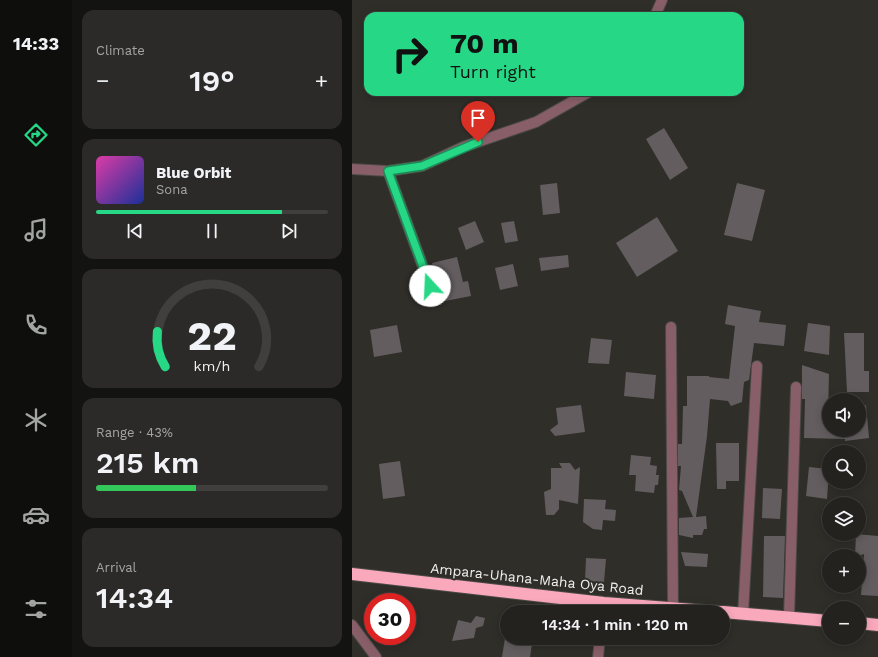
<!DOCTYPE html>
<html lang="en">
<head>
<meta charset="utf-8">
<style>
  body { margin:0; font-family:"Work Sans",sans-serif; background:#2b2a28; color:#f1f3f6; height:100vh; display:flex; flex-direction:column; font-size:15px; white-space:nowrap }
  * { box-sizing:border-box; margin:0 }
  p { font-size:13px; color:#a3a4a4 }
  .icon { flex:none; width:22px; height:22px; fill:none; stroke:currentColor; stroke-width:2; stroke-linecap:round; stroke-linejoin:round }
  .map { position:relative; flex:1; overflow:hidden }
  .panel { display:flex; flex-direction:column; gap:10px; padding:10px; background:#131311; width:280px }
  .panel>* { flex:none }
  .hud { position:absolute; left:12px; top:12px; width:380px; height:84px; border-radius:12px; box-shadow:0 2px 10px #0003,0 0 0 1px #403f3d; background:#26d885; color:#111; overflow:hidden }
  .fabs { position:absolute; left:470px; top:393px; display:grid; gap:8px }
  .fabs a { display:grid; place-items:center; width:44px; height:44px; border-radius:50%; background:#23221f; box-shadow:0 2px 10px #0003,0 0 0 1px #403f3d; font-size:20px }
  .speed { position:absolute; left:12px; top:593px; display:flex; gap:8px; font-size:20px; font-weight:700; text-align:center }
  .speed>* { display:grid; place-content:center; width:52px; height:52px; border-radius:50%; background:#23221f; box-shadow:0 2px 10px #0003,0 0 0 1px #403f3d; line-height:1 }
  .speed .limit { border:6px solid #d22; background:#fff; color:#111 }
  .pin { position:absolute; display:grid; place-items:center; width:34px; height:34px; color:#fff; margin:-41px -17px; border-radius:50% 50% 50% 0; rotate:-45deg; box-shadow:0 0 4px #0007 }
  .pin .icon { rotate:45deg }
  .me { position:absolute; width:44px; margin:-22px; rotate:340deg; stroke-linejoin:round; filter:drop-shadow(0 0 3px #0008) }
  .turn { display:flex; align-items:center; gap:14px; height:84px; padding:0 20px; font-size:18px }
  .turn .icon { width:52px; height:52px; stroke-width:2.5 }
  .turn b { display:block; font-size:28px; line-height:34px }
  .big { font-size:30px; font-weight:600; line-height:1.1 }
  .panel .card { flex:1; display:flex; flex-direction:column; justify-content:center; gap:6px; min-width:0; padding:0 14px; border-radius:12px; background:#2b2a28 }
  .panel .dial { align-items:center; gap:0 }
  .dial svg { height:104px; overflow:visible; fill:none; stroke:#403f3d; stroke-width:7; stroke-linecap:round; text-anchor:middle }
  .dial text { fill:#f1f3f6; stroke:none }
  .song { display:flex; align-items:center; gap:12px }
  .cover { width:48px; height:48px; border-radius:6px; background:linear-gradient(135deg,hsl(320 70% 55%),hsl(230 70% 35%)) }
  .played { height:4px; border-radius:2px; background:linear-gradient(90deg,#26d885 80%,#403f3d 80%) }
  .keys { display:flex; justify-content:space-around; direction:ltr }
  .heat { display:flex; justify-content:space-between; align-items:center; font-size:22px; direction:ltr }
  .charge { height:6px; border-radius:3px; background:linear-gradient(90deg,#34c759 43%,#403f3d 0) }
  .trip { position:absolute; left:148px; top:605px; width:230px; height:40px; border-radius:20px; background:#23221f; box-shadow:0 2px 10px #0003,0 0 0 1px #403f3d; font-weight:600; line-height:40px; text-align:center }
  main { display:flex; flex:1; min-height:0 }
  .tabs { display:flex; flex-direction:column; width:72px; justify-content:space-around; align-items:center; background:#0e0e0c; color:#a3a4a4 }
  .tabs .icon { width:28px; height:28px }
  .tabs .on { color:#26d885 }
  .tabs b { font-size:18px; color:#f1f3f6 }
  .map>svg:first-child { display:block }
  .building { fill:#635d60 }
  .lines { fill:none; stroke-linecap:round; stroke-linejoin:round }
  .minor-casing { stroke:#4a4945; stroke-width:12 }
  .highway-casing { stroke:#4a4945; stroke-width:14 }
  .minor { stroke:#885f69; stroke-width:10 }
  .highway { stroke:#faa8bc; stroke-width:12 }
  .route-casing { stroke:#198c56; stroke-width:10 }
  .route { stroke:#26d885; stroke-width:7 }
  .labels { text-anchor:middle; stroke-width:4; stroke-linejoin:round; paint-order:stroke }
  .street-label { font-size:14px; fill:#f2f1ee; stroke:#2f2e29 }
</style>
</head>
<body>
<main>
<nav class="tabs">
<b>14:33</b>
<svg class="icon on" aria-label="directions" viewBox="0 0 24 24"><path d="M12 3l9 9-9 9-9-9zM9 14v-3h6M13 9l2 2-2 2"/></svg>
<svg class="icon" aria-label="music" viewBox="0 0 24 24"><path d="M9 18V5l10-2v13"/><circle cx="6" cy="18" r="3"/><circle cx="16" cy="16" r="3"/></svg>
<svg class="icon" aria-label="phone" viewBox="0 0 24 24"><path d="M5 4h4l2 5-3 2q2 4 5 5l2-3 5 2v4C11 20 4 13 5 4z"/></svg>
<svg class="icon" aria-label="climate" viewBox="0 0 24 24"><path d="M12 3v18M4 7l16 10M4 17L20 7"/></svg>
<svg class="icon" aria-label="car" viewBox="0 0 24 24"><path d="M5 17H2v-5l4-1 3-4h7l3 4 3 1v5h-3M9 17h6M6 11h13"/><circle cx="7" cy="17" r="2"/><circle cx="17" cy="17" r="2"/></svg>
<svg class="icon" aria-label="filters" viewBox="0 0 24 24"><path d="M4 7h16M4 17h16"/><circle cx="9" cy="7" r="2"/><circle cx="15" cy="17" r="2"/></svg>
</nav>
<section class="panel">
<div class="card"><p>Climate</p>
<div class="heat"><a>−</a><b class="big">19°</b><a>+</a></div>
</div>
<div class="card">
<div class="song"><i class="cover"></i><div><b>Blue Orbit</b><p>Sona</p></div></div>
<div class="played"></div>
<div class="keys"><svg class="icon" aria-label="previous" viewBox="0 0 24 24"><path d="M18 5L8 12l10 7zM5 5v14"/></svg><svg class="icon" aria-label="pause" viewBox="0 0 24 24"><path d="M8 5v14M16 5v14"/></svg><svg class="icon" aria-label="next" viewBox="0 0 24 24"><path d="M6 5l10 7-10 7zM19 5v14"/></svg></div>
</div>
<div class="card dial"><svg viewBox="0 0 100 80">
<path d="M14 69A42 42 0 1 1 86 69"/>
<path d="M14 69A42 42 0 0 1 8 42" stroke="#26d885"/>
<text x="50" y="56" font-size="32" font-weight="700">22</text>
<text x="50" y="72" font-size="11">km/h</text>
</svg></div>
<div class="card"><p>Range · 43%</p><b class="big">215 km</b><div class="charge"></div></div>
<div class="card"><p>Arrival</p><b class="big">14:34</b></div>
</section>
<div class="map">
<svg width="526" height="657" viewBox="0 0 526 657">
  <rect width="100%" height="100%" fill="#2f2e29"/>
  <!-- building -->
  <g class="building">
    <path d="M312,128l24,40 -18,12 -24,-41z"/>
    <path d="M205,183l3,30 -17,2 -3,-30z"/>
    <path d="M385,183l28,7 -13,51 -28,-6z"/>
    <path d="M305,217l21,34 -41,26 -21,-34z"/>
    <path d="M123,221l9,21 -18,8 -8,-22z"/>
    <path d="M162,221l4,20 -13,2 -4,-20z"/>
    <path d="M216,255l1,12 -28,4 -2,-13z"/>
    <path d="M105,257l6,25 5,-1 3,15 -26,5 -4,-21 -5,1 -4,-18z"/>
    <path d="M161,264l5,22 -18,4 -5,-22z"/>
    <path d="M376,305l33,6 -2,11 27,3 -2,21 -30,-3 -5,37 -5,2 -2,20 -11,4 -3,-5 -18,-2 -3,37 -11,81 10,-1 1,13h-3l-2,6h-9v3l-14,-3v-17l14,-1 -11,-26 -3,-1 2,-24h-3v-22h4l1,-38h4v-30h22v1l20,2 6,-53 -10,-2z"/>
    <path d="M456,323l22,3 -1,29 -25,-4z"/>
    <path d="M45,325l5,27 -28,5 -4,-27z"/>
    <path d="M492,333h20v38h5v21h-22z"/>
    <path d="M239,338l21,2 -3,24 -21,-1z"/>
    <path d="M450,365l27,9 -1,40h1v16h30v-24l7,-1 3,33 -24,3v-2l-41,-1 1,-39h-3z"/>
    <path d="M274,372l30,3 -2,24 -30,-3z"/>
    <path d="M229,405l4,27 -30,4 -5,-6 8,-6 -2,-16z"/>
    <path d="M364,443h23v38h-13v8h-9z"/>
    <path d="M279,455l20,2 -1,8 7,1 -1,9h3l-1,10h-3l-1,8 -19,-2 1,-16h-7z"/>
    <path d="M48,461l5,35 -22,3 -4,-35z"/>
    <path d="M207,463h11l5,7 5,-3 -2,37 -19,-4v9l-5,6h-8l-2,-23 7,-3v-21h11z"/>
    <path d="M457,467l20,2 -2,30 -21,-3z"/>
    <path d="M411,488l19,1 -2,30 -18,-1z"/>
    <path d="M232,499l22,1 -1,9 11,1 -1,11 -12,-1 -1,10 -9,-1 -10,-7z"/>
    <path d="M504,534l22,2v60l-17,-1 3,-41 -5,2h-4z"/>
    <path d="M412,536h21l-2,62 -20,-1z"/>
    <path d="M329,552l27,2 -1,13 -22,-1z"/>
    <path d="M234,558l20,1 -2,23 -19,-1z"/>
    <path d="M124,616l9,2 -2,8 -7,2 -2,10 -22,3 6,-21 13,3z"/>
    <path d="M153,638h28l-3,19h-28z"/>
  </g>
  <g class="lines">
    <defs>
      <g id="minor">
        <path d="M303,16l7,-16"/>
        <path d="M0,169l36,2 42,115"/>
        <path d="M36,171l34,-5 41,-19 73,-25 53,-30"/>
        <path d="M319,327l2,281"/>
        <path d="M391,614l14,-248"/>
        <path d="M437,618l7,-231"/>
        <path d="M0,625l24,32"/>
        <path d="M246,657l2,-19"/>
      </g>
      <g id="highway">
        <path d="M0,574l252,29 116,9"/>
        <path d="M371,612l106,9"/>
        <path d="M507,623l19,2"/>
      </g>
    </defs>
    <!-- minor casing -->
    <use href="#minor" class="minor-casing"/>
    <!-- highway casing -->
    <use href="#highway" class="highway-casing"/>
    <!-- minor -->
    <use href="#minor" class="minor"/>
    <!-- highway -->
    <use href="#highway" class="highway"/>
  </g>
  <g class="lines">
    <defs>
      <path id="route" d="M78,286l-42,-115 34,-5 56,-24"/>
    </defs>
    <!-- route casing -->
    <use href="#route" class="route-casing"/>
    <!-- route -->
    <use href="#route" class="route"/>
  </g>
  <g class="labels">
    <!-- street labels -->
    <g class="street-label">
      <text transform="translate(185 579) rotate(6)" y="5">Ampara-Uhana-Maha Oya Road</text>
    </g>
  </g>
</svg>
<div class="fabs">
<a><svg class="icon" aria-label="sound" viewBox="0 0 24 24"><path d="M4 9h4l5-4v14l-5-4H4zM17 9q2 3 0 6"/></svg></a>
<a><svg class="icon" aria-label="search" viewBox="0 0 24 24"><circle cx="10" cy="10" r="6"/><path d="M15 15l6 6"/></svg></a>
<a><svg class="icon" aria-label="layers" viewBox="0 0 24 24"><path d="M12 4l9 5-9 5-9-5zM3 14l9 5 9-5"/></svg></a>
<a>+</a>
<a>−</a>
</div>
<div class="speed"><div class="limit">30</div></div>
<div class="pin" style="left:126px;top:142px;background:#d93025"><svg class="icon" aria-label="arrive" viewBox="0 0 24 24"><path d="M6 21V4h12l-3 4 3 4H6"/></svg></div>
<svg class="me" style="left:78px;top:286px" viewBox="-20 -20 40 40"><circle r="19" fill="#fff"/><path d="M0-13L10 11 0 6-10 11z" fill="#26d885"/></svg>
<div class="trip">14:34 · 1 min · 120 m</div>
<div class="hud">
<div class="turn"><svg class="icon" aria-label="right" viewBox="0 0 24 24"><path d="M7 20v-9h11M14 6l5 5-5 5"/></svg><div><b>70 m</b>Turn right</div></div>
</div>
</div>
</main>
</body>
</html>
